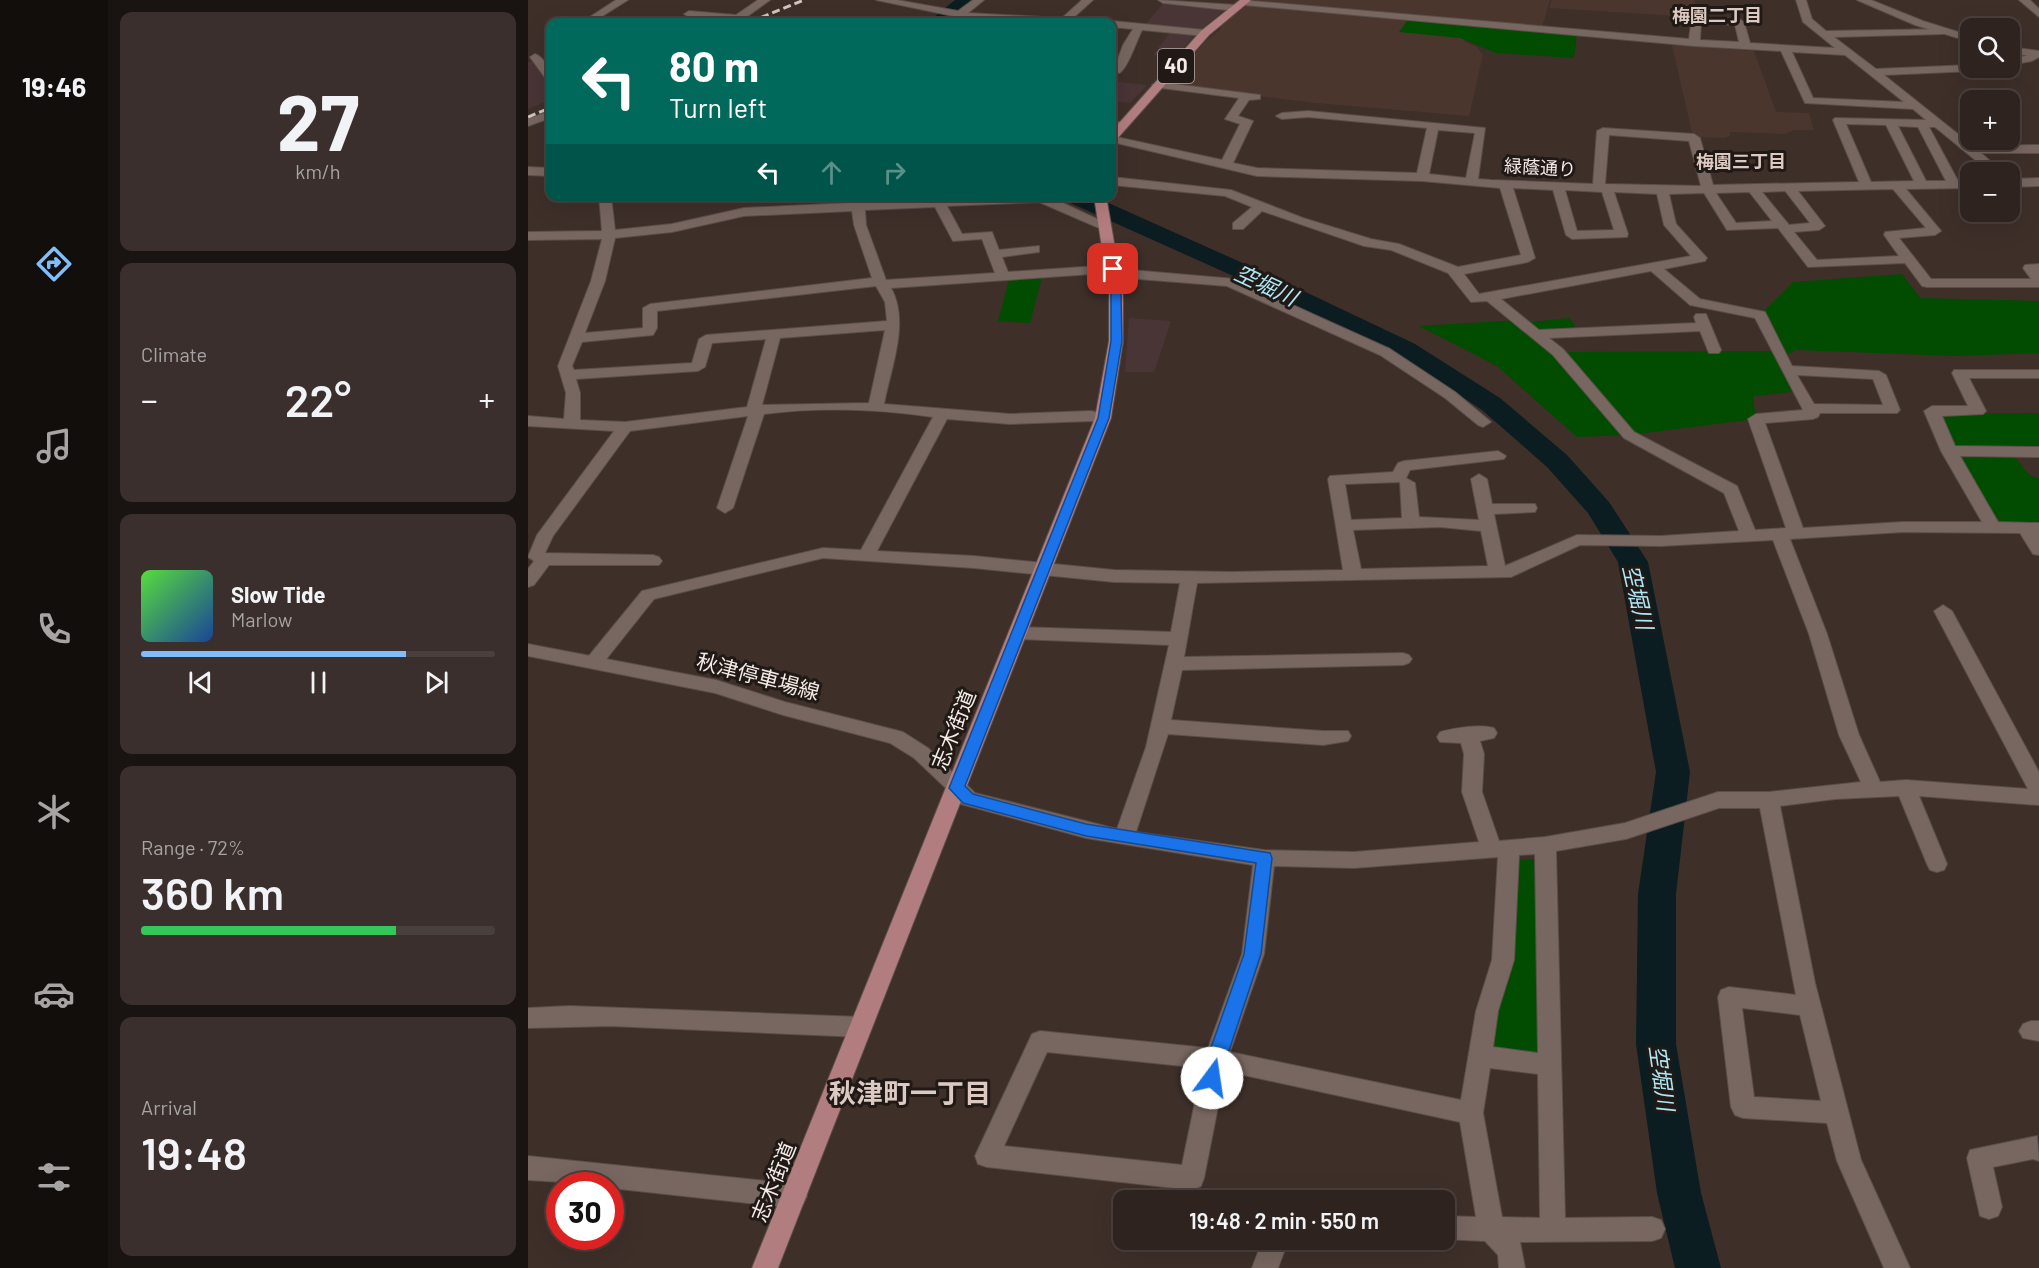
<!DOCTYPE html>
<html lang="en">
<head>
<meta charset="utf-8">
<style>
  body { margin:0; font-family:Barlow,"Noto Sans JP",sans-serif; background:#3a2f2c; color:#f1f3f6; height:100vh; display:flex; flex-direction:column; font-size:22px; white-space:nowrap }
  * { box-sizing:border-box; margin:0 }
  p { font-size:20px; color:#a7a4a4 }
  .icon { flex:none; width:33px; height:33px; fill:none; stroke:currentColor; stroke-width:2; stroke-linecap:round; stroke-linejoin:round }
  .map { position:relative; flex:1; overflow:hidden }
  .details { display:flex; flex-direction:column; gap:12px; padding:12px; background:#191311; width:420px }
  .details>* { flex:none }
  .hud { position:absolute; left:18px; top:18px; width:570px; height:183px; border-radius:12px; box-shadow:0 6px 24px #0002,0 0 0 2px #49403d; background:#00695c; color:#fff; overflow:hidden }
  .buttons { position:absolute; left:1432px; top:18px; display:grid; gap:12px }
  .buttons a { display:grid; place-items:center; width:60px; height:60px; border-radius:12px; background:#2e231f; box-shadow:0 6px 24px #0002,0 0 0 2px #49403d; font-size:30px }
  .speed { position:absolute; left:18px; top:1172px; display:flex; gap:12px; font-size:30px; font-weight:700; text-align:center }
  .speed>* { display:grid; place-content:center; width:78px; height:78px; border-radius:50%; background:#2e231f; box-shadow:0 6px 24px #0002,0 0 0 2px #49403d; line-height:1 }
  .speed .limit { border:9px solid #d22; background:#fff; color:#111 }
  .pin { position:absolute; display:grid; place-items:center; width:51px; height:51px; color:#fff; margin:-26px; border-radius:12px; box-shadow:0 3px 9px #0006 }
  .me { position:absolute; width:66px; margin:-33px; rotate:14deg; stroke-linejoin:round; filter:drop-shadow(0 0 4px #0008) }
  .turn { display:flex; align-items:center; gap:21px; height:126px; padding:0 24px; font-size:27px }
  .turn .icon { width:78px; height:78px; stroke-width:2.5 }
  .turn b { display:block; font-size:42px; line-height:51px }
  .lanes { display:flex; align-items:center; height:57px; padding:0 24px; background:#0003; justify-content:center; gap:30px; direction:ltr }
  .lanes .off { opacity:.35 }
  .big { font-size:45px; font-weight:600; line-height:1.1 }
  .details .card { flex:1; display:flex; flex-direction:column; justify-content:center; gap:9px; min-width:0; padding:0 21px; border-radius:12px; background:#3a2f2c }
  .details .dial { align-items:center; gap:0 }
  .dial b { font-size:78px; line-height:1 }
  .song { display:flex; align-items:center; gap:18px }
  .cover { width:72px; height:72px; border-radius:9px; background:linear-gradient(135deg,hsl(110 70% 55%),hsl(220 70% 35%)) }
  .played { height:6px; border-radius:3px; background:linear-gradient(90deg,#80bdfa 75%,#49403d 75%) }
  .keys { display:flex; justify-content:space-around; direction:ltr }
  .heat { display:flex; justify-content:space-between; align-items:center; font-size:33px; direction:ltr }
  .charge { height:9px; border-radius:4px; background:linear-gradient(90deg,#34c759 72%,#49403d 0) }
  .trip { position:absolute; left:585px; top:1190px; width:342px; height:60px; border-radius:12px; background:#2e231f; box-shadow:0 6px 24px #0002,0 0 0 2px #49403d; font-weight:600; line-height:60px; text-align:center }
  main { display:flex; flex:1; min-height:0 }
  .tab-bar { display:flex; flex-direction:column; width:108px; justify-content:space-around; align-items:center; background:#120e0c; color:#a7a4a4 }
  .tab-bar .icon { width:42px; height:42px }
  .tab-bar .on { color:#80bdfa }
  .tab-bar b { font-size:27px; color:#f1f3f6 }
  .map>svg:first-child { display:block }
  .commercial { fill:#493436 }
  .built { fill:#4b362e }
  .green { fill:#014c00 }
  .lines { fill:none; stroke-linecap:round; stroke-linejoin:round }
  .river { fill:#0b1d21; fill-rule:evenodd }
  .minor-casing { stroke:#5a4e49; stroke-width:2 }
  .tertiary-casing { stroke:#5a4e49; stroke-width:2 }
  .secondary-casing { stroke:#5a4e49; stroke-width:2 }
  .primary-casing { stroke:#5a4e49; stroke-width:2 }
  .minor { fill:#786760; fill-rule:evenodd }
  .tertiary { fill:#786760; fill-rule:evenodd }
  .secondary { fill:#786760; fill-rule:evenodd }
  .primary { fill:#b27d7f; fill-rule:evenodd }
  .rail { stroke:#d0c5c1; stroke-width:3; stroke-dasharray:8 4; stroke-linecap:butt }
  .route { fill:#1a73e8; stroke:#114b97; stroke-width:1.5 }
  .labels { text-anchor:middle; stroke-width:6; stroke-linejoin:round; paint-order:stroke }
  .far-neighbourhood-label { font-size:18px; font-weight:bold; fill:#dccac2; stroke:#201916 }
  .far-street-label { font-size:18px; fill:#f4ebe7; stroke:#201916 }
  .shield { fill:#201916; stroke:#b4aca8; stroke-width:1.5 }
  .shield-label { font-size:20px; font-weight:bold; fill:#f4ebe7 }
  .street-label { font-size:21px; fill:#f4ebe7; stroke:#201916 }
  .water-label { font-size:22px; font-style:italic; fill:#aee8f7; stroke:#201916 }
  .near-neighbourhood-label { font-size:27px; font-weight:bold; fill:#dccac2; stroke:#201916 }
</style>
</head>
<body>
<main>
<nav class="tab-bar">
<b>19:46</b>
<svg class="icon on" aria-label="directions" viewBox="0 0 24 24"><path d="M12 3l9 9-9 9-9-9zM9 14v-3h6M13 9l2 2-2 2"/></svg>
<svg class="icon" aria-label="music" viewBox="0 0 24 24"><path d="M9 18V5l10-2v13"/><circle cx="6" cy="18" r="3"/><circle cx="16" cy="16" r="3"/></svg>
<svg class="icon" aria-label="phone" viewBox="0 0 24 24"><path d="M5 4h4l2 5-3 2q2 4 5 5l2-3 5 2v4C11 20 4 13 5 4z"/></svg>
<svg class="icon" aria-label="climate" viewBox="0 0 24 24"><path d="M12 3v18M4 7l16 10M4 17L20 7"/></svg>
<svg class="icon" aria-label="car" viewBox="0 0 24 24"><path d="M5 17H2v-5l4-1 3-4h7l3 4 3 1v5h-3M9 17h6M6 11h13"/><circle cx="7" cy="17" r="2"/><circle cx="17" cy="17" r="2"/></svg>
<svg class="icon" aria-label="filters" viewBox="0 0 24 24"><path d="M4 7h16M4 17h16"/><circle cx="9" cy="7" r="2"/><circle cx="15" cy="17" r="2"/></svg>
</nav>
<section class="details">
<div class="card dial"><b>27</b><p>km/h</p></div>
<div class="card"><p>Climate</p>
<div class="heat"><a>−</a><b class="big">22°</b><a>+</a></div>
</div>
<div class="card">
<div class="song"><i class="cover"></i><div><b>Slow Tide</b><p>Marlow</p></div></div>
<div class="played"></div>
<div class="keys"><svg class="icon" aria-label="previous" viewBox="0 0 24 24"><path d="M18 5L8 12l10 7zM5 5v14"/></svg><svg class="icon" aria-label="pause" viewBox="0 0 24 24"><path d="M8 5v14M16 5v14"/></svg><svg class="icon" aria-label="next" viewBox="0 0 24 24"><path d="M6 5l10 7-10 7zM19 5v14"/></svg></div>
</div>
<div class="card"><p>Range · 72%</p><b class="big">360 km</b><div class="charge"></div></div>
<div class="card"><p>Arrival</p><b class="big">19:48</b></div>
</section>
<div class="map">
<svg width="1511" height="1268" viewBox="0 0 1511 1268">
  <rect width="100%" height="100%" fill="#3e2f29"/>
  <!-- commercial -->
  <g class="commercial">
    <path d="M638,0l62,7 -29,24 -54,-6z"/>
    <path d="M644,30l25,3 -23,25 -21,-3z"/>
    <path d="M13,61l9,16v23l-22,9v-47z"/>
    <path d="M584,81l35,4 -17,18 -18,-2z"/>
    <path d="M601,318l42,3 -17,51h-29z"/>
  </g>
  <!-- built -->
  <g class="built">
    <path d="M730,0h292l-8,27 -264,-23 -22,-3z"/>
    <path d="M1024,0h143v17l-146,-9z"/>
    <path d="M721,2l221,21 -6,18 13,6 6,8 -14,61 -153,-13 -151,-18 42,-45 14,-11 -1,-3z"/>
    <path d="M1144,45l82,6 22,61 33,1 5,17h-19l-10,4 -55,-2v4l-6,2 -31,-1z"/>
  </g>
  <!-- green -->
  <g class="green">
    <path d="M881,18l168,14 -3,26 -78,-5 -36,-15 -61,-6z"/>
    <path d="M515,273l-13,50 -32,-2 12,-45z"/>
    <path d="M1374,274l18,24 119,3v52l-84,3 -159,-6 -15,8 19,33 -47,5 3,23 -127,16 -52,2 -80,-71 -78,-40 100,-6 3,3 48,-5 7,13 -40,3 21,18 218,-1 -16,-36 33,-33z"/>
    <path d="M1511,413v36l-86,-1 -16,-34z"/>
    <path d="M1437,453l46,2c12,6 13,22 28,23v45h-32l-12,-5 -36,-61z"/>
    <path d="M1012,859l4,191 -7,7 -43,-7 -7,-7 28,-178 4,-5z"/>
  </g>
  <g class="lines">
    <!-- river -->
    <g class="river">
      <path d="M427,0h20l-27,22h-20z"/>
      <path d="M535,196h30l183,82 139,66 85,54 67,57 42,47 39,60 42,210 -14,122v150l25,149 20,75h-46l-18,-75 -21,-149 2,-150 18,-122 -38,-210 -30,-49 -41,-46 -65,-57 -85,-56 -137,-66 -194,-87z"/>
    </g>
    <defs>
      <g id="minor">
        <path d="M88,0h12l-35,22h-11z"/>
        <path d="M230,0h12l-22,16 5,3 -5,3 -59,-5 -5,-3 5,-3 47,4z"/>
        <path d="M348,0h21l61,11 15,-11h11l-16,13 94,5 20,-18h11l-20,18 20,1 5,3 -121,-1z"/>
        <path d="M630,0l78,5 5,3 -5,3 -73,-8z"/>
        <path d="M712,0l449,39 3,-22 47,2 5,3 6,21 85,5 -32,-26 -7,-22h10l6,19 14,12 122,-2v4l-4,1 -110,3 42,32 95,-4v3h7l-5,3 -89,4 89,71 66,-1v8h-58l22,19h-13l-55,-45h-6l29,54 13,-1v8l-65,1 35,42 -6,4 -36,3 32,41h100l-8,-11 2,-3 14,-1v23h-112l-5,-1 -17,-23 -97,4 -30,-39 -51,2 -23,-37 -35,1 7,30 31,34 -2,3 -41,8 36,30 65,13 27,54 87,5 7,4 14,35 -3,3h-77l-2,4 -5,2 -48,4 38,105 100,-6h79l-41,-71 -17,-40 8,-5h36l-16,-33 2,-3h85v8h-70l17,33 -3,3 -41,2 13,30 84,1v10l-79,-1 38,66 41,1v32l-6,-1 -13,-21 -117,-1 -113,7 37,95 32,101 21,47 26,-2 122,9 -94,-178 9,-6 9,6 87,161v33l-120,-9 28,68 -3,6 -7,2 -7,-2 -3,-6 -28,-68 -64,3 -55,7 35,177 46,177 49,108h-26l-47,-107 -10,-38 -84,-5 -8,-3 -4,-8 -13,-110 3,-7 8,-3 67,8 -36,-187h-41l-93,31 -70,12 9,367 87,-1 9,3 4,9 -4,9 -9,3 -132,1 5,26h-26l-1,-13 -13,-14 -44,-2h3v-23l32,1 -16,-95 -235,-51 -21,107 -3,8 -9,4 -205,-23 -9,-3 -3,-8 57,-122 8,-3 168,17 34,-94 11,-89 -167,-27 -125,-34 -14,-17 3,-5c12,-4 17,3 25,11l142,36 29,-82 23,-102 -151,-6 -9,-6 9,-6 153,5 9,-49 -66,-1 -140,-14 -151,-10 -169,41 -54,68h-12l-3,-5 3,-5 54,-66 181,-43 38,2 72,-133c-54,-8 -115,-10 -169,-3l-31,94 -8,5 -8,-5 31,-92 -118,15 -77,105 -8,17 108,2 6,2 3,4 -3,4h-110l-15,20 -6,2v-18l6,-8 -6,-4 9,-22 77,-104 -86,-5v-10l36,3 2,-26 -8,-27 33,-85 11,-42 -74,1v-8l74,-1 -3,-35h12l4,34 57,-6 72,-16 249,-12h55l62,29 -1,3h-10l-60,-26 -92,4 15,28 30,-2 7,18 40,-4v6l-37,5 6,15 105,-7 6,4 116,10 155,70 65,43 36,30 -8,5 -5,-2 -33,-27 -65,-43 -153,-69 -114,-9 -6,-4 -216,15c19,34 0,79 -7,116l126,10 81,-3 17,4 3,3 -8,5 -12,-2 -81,3 -63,-5 -70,132 97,5 140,14 117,2 112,-2 -15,-91 2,-3 63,-4 5,-9 6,-2 94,-10 8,5 -2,3 -94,11 -4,8 9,5 4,34 60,3 -8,-41 8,-5 8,5 5,25h43l2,4 -2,4 -41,2 11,52 72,-31 84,1 78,-5 -15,-38 -100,-55 -71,-83 -66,-54 -16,1 -23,-29 -57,-23 -27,-4 -102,-35 -19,18h-10v-6l19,-16 -27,-11 -113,-11v-8l119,13 72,28 68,21 28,5 59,23 63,-12 -21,-67 -78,-7 -165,-5 -145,-34v-6l110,24 18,-36 -15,-5 14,-21 -85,-11 -2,-2 6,-3 102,13v4l-11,1 -11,16 15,5 -20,42 24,5 160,5 10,-45 -119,-11 -26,2 -6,-3 6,-3 26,-2 177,17 -7,51 13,1 102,4 4,-53 6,-3 91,6 6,4 13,47 146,-3 -26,-62 2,-2 91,2 -13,-11 -108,-6 -24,-52 -87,-5 -450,-41 -4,-1zM1173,22l34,3 4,17 -39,-2zM1264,52l53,3 59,47 -91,-4zM1318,124l40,1 28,56 -43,1zM1370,126l20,1 28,54h-20zM910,130l37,3 -9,45 -37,-4zM1081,135l80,6 12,45 -96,-2zM985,188l40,2 13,45 6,4 55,-2 1,-3 -14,-42 43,2 7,31 27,31 -212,38 -15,-20 64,-12 7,-4zM1365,189l33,39 -41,4 -1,3 15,21 -82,4 -23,-28 25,-2 6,-4 -27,-35zM1037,190l37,2 12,38 -37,1zM1257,191l1,1 24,31 -21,2 -27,-33zM1221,192l2,2 21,27 -36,2 -20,-30zM407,207l18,34 29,-2 13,34 -109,7 -20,-55 -1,-15zM324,211l2,14 18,53 -222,26 -7,4v20l-58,5 20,-52 10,-43 57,-6 72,-16zM1123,271l39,34 65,13 47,90 1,2 -47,4 -8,5 38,109 -31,2 -18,-44 -103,-54 -71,-83 -14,-11 151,-7 9,22h10l2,-3 -15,-36h-10l-2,3 2,6 -157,7 -38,-31zM348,286l9,16 2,19 -181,14 -7,4 -7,24 -118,7 -2,-4 10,-24 71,-7 4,-7v-17zM357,330l-16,73 -107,2 18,-67zM238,339l-19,68 -122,15 -45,-2v-27l-4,-14 122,-8 7,-4 7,-24zM1269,375l76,4 10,26 -69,-1zM872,482l2,36 -51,2 -6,-36zM912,527l41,4 7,35 -127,3 -8,-39zM1245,540l36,94 30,101 22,47 -92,10h-51l-93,31 -80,14 -46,4 -17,-49 2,-38 -4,-13 14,-3 3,-5 -3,-5c-15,-4 -39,0 -54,4l-3,5 3,5 21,1 3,11 -2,38 17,50 -125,10 -90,-2 -128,-18 32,-98 155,11 25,-4 3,-5 -3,-5h-25l-152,-11 11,-50 221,-5 6,-2 3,-4 -3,-4 -6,-2 -219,4 13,-74 314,-6 69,-32 81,1zM1007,854l3,199 -45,-6 5,-36 16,-51 5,-105zM970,857l-6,103 -16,51 -15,89 -231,-48 34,-98 10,-88 80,2zM1214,1008l58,7 21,86 -67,-4zM519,1052l155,16 -20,97 -178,-19zM962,1068l48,6 2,144 -38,-1 -19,-104z"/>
        <path d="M584,21l93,9 5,3 -5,3 -63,-6c-5,10 -15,40 -23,43l-5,-3 9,-25 10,-16 -21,-2v-5h-4z"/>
        <path d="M1504,52h7v5l-7,4 -22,4v-6l15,-3z"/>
        <path d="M7,54c10,4 15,16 15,26l-4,-1 -16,-22z"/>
        <path d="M22,111v7l-22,8v-7z"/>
        <path d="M584,121l14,2 2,2 -6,3 -10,-1z"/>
        <path d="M0,167l22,1v8l-22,-1z"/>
        <path d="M1511,178v8l-29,1v-8z"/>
        <path d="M42,1006l291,11 8,3 3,7 -3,7 -8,3 -250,-11 -83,2v-20z"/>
        <path d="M1503,1021h8v20l-16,-3 -4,-7 4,-7z"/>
        <path d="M1509,1136l2,25 -6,-2 -40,8 9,40 -4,9 -9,3 -9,-3 -13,-58 3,-8z"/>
        <path d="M0,1156l266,28 9,4 4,8 -4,8 -9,4 -184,-20v-3l-82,-5z"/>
        <path d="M735,1239h26l-11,29h-26z"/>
      </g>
      <g id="tertiary">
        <path d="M1329,0h14l52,21 48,15v6l-56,-17z"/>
        <path d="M1482,47l29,4v6l-29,-4z"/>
      </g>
      <g id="secondary">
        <path d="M1491,0h11l9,9v8z"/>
        <path d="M0,644l188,36 69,22 118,30 25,16 39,39 -3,5 -7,3 -7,-3 -36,-34 -24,-15 -107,-28 -68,-22 -187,-37z"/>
      </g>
      <g id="primary">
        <path d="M712,0h11l-42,35 -93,105 -4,1v-10l89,-100z"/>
        <path d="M566,196h12l17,98v47l-12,77 -333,850h-26l343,-850 14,-77v-47z"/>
      </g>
    </defs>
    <!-- minor casing -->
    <use href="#minor" class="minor-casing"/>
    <!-- tertiary casing -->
    <use href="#tertiary" class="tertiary-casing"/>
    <!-- secondary casing -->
    <use href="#secondary" class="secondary-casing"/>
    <!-- primary casing -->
    <use href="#primary" class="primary-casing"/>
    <!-- minor -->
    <use href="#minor" class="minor"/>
    <!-- tertiary -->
    <use href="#tertiary" class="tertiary"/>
    <!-- secondary -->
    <use href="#secondary" class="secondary"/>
    <!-- primary -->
    <use href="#primary" class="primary"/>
    <!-- rail -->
    <g class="rail">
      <path d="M222,22l54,-22"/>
      <path d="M0,117l22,-9"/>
    </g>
  </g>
  <!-- route -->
  <path class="route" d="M585,266l5,3 3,25 1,47 -13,77 -144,368 8,8 113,30 184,29 2,5 -11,96 -43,130 -6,3 -6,-3 -3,-6 4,-19 37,-105 12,-91 -170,-27 -123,-33 -14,-15 149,-370 13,-77v-47l-3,-25z"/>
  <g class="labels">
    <!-- far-neighbourhood labels -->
    <g class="far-neighbourhood-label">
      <text x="1189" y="22">梅園二丁目</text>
      <text x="1213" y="168">梅園三丁目</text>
    </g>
    <!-- far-street labels -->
    <g class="far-street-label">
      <text transform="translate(1012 168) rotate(3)" y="6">緑蔭通り</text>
    </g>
    <!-- shield labels -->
    <rect class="shield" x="630" y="49" width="36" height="34" rx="4.5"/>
    <g class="shield-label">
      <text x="648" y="73">40</text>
    </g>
    <!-- street labels -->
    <g class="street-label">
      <text transform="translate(230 677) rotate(15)" y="7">秋津停車場線</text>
      <text transform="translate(426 730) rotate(-68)" y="7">志木街道</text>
      <text transform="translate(246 1182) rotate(-68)" y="7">志木街道</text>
    </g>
    <!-- water labels -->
    <g class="water-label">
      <text transform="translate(738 285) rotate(25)" y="8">空堀川</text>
      <text transform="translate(1110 597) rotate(77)" y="8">空堀川</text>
      <text transform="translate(1134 1078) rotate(82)" y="8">空堀川</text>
    </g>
    <!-- near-neighbourhood labels -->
    <g class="near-neighbourhood-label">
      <text x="382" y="1103">秋津町一丁目</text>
    </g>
  </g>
</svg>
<div class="buttons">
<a><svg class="icon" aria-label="search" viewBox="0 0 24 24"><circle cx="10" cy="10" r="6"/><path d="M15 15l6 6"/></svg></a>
<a>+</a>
<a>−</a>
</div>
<div class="speed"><div class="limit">30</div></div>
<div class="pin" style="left:585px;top:269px;background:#d93025"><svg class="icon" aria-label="arrive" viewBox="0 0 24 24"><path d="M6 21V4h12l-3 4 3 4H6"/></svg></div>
<svg class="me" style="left:684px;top:1078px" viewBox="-20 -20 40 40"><circle r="19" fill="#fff"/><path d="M0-13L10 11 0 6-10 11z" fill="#1a73e8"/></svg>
<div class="trip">19:48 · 2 min · 550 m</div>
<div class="hud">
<div class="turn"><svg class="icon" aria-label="left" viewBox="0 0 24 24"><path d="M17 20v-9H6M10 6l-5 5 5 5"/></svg><div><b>80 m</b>Turn left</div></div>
<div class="lanes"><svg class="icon" aria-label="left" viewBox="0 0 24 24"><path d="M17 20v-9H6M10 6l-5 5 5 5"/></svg><svg class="icon off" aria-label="ahead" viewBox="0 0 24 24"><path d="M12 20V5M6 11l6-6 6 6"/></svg><svg class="icon off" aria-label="right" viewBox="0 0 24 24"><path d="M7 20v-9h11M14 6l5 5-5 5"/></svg></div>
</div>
</div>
</main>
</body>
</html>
